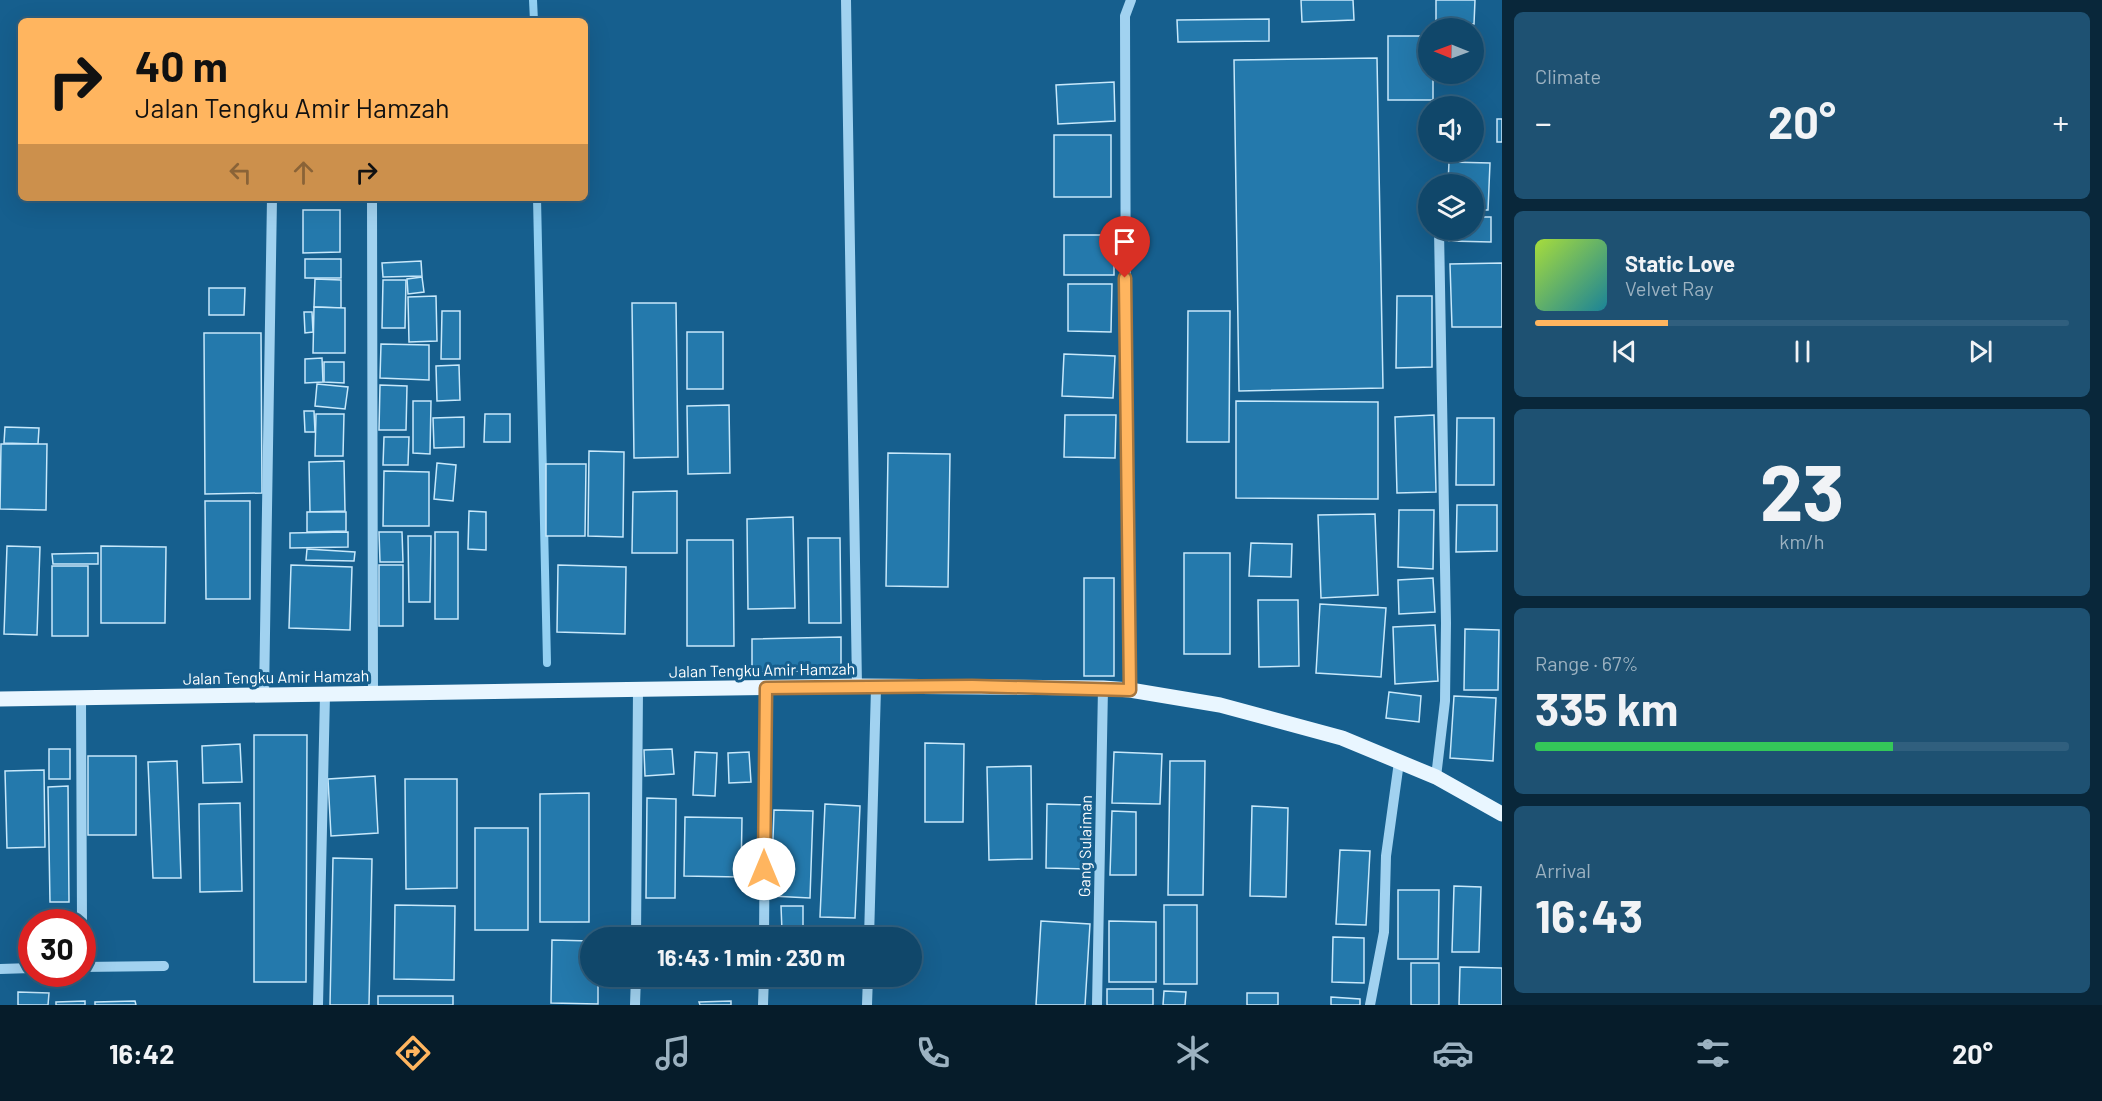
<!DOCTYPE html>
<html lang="en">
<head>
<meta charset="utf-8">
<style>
  body { margin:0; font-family:Barlow,sans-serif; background:#1e5172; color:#f1f3f6; height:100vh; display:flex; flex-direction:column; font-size:22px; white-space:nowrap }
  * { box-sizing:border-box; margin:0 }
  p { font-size:20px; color:#9cb2c1 }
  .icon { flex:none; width:33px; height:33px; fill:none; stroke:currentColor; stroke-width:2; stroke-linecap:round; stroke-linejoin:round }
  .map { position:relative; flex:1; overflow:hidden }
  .sheet { display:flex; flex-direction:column; gap:12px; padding:12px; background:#09273a; width:600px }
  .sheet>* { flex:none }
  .hud { position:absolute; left:18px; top:18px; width:570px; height:183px; border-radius:9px; box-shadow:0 6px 24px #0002,0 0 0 2px #305f7e; background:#ffb55f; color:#111; overflow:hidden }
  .needle { width:39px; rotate:271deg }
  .controls { position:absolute; left:1418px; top:18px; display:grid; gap:12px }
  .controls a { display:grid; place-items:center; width:66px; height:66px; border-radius:50%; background:#10476a; box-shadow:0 6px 24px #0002,0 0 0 2px #305f7e; font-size:30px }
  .speed { position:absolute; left:18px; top:909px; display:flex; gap:12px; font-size:30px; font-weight:700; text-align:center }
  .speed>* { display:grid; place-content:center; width:78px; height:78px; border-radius:50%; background:#10476a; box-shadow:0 6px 24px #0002,0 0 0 2px #305f7e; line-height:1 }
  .speed .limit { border:9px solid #d22; background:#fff; color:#111 }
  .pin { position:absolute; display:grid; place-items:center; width:51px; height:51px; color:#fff; margin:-62px -26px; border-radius:50% 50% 50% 0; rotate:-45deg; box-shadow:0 0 6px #0007 }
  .pin .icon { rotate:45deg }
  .me { position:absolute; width:66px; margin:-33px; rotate:0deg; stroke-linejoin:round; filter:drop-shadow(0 0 4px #0008) }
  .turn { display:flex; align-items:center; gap:21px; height:126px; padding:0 18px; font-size:27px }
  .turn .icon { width:78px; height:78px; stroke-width:2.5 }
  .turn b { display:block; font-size:42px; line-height:51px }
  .lanes { display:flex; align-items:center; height:57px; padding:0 18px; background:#0003; justify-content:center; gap:30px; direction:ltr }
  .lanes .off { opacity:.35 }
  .big { font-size:45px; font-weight:700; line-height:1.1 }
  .sheet .tile { flex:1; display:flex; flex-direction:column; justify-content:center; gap:9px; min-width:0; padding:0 21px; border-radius:9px; background:#1e5172 }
  .sheet .dial { align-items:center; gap:0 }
  .dial b { font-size:78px; line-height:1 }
  .song { display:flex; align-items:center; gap:18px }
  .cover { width:72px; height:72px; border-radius:9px; background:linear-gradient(135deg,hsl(80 70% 55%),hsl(190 70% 35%)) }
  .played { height:6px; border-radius:3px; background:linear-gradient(90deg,#ffb55f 25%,#305f7e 25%) }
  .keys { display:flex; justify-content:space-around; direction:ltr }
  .heat { display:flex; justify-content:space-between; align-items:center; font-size:33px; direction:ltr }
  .charge { height:9px; border-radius:4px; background:linear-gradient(90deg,#34c759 67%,#305f7e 0) }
  .trip { position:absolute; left:580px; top:927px; width:342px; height:60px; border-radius:30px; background:#10476a; box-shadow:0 6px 24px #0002,0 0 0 2px #305f7e; font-weight:700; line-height:60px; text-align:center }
  .dock { display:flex; height:96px; justify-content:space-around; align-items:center; background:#061c2a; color:#9cb2c1 }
  .dock .icon { width:42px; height:42px }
  .dock .active { color:#ffb55f }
  .dock b { font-size:27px; color:#f1f3f6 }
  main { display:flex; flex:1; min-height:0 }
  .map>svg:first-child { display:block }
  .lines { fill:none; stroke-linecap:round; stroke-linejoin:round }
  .stream { stroke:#93d0f2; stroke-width:8 }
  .building { fill:#2479ac; stroke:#c7e8fb; stroke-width:1.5 }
  .minor { stroke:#a1d2f0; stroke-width:10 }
  .major { stroke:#e9f6ff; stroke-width:15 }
  .route-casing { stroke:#a6763e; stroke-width:15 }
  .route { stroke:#ffb55f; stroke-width:10 }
  .labels { text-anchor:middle; stroke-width:6; stroke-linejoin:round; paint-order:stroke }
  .street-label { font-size:16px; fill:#fff; stroke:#165f8e }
</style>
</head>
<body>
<main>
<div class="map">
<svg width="1502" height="1005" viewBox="0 0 1502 1005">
  <rect width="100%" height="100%" fill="#165f8e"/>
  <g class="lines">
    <!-- stream -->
    <g class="stream">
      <path d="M533,0l1,21"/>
      <path d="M537,198l10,465"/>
    </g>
  </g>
  <!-- building -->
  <g class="building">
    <path d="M1301,0h52l1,20 -52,2z"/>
    <path d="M1436,0h39l-1,24h-38z"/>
    <path d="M1269,19v22l-91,1 -1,-22z"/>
    <path d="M1473,35l7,1 -1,29h-6z"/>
    <path d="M1388,36h40v38h5v26h-45z"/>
    <path d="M1377,58l6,330 -144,3 -5,-331z"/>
    <path d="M1114,82l1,39 -57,3 -2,-39z"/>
    <rect x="1497" y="119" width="5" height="23"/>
    <rect x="1054" y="135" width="57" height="62"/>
    <path d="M1449,162l41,1 -2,47h-15v-26h-25z"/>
    <path d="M303,198h37v4l-37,-1z"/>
    <path d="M303,210h37v42l-37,1z"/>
    <path d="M1473,217h18v25l-42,-1v-11h24z"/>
    <rect x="1064" y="235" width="50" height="40"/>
    <rect x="305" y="259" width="36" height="19"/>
    <path d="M421,261l1,15 -39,1 -1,-14z"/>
    <path d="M1502,263v64h-50l-2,-63z"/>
    <path d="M422,277l2,15 -16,2 -1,-15z"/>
    <path d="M315,279l26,1v28l-27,-1z"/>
    <path d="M383,280h23l-1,48h-23z"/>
    <path d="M1068,284h44l-1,48 -43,-1z"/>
    <path d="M209,288h36l-1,27h-35z"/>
    <path d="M436,296l1,45 -28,1 -1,-45z"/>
    <path d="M1397,296h35v71l-36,1z"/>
    <path d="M632,303h44l2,154 -44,1z"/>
    <path d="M314,307l31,1v45h-32z"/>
    <path d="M442,311h18v48h-19z"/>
    <path d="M1188,311h42l-1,131h-42z"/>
    <path d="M304,312h8l1,20 -8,1z"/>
    <rect x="687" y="332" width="36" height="57"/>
    <path d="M204,333h57l1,160 -57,1z"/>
    <path d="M381,344l48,1v35l-49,-2z"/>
    <path d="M1064,354l51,2 -2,42 -51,-2z"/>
    <path d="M322,358l1,24 -18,1v-24z"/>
    <path d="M324,362h20v21l-20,-1z"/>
    <path d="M459,365l1,35 -23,1 -1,-35z"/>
    <path d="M317,384l31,3 -3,22 -30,-3z"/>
    <path d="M380,385l27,1 -1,44h-27z"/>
    <path d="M413,401h18l-1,53 -17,-1z"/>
    <path d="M1236,401l142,1v97l-142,-1z"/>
    <path d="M729,405l1,68 -42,1 -1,-68z"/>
    <path d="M304,411h10l1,21h-10z"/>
    <path d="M316,414h28l-1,42h-28z"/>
    <path d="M485,414h25v28h-26z"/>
    <path d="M1065,415h51l-1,43 -51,-1z"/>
    <path d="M1434,415l2,77 -39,1 -2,-76z"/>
    <path d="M464,417v30l-30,1 -1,-30z"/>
    <path d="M1457,418h37v67h-38z"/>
    <path d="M5,427l34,1 -1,16 -34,-1z"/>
    <path d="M384,437h25l-1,28h-25z"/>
    <path d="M1,444h46l-1,66 -46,-1z"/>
    <path d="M589,451l35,1 -1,85 -35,-1z"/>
    <path d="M888,453l62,1 -2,133 -62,-1z"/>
    <path d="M344,461l1,50 -35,1 -1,-50z"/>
    <path d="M437,463l19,2 -3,36 -19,-2z"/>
    <path d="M546,464h40l-1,72h-39z"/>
    <path d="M384,471l45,1v54h-46z"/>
    <path d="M677,491v62h-45l1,-61z"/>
    <path d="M205,501h45v98h-44z"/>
    <path d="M1457,505h40v46l-41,1z"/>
    <path d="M1399,510h35l-1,59 -35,-2z"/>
    <path d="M469,511l17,1v38l-18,-1z"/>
    <path d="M307,512h39v19l-39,1z"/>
    <path d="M1375,514l3,81 -57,3 -3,-83z"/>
    <path d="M793,517l2,91 -47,1 -1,-90z"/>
    <path d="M348,532v15l-58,1v-15z"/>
    <path d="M379,532h23l1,30h-23z"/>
    <rect x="435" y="532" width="23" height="87"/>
    <path d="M408,536h23l-1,66h-21z"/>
    <path d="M808,538h32l1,85h-32z"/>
    <path d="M687,540h46l1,106h-47z"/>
    <path d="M1251,543l41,1 -1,33 -42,-1z"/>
    <path d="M7,546l33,1 -3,88 -33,-1z"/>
    <path d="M101,546l65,1 -1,76h-64z"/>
    <path d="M307,549l48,3 -1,9 -48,-1z"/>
    <path d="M98,553v11h-45l-1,-10z"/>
    <rect x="1184" y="553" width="46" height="101"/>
    <path d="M291,565l61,2 -2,63 -61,-2z"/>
    <rect x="379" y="565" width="24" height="61"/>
    <path d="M558,565l68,2 -1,67 -68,-2z"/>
    <rect x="52" y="566" width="36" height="70"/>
    <rect x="1084" y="578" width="30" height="98"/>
    <path d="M1433,578l2,34 -36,2 -1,-34z"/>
    <path d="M1258,600h40l1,66 -40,1z"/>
    <path d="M1320,604l66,4 -5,69 -65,-4z"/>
    <path d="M1435,625l3,56 -43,3 -2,-57z"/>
    <path d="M1465,629l34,1 -1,60h-34z"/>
    <path d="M841,637v33l-89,2v-33z"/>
    <path d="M1389,692l32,4 -2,26 -33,-4z"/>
    <path d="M1454,696l42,2 -3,63 -43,-3z"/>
    <path d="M254,735h53l-1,247h-52z"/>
    <path d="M925,743l39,1 -1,78h-38z"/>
    <path d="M240,744l2,38 -39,1 -1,-37z"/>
    <rect x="49" y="749" width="21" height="30"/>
    <path d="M672,749l2,25 -29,2 -1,-26z"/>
    <path d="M695,752l22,1 -2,43 -22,-1z"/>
    <path d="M749,752l2,30 -22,1 -1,-30z"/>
    <path d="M1114,752l48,2 -2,50 -48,-1z"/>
    <rect x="88" y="756" width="48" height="79"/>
    <path d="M177,761l4,117h-28l-5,-116z"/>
    <path d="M1170,761h35l-2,134h-35z"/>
    <path d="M1031,766l1,93 -43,1 -2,-93z"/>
    <path d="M44,770l1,77 -38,1 -2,-77z"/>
    <path d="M375,776l3,57 -47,3 -3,-57z"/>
    <path d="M405,779h52v109l-51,1z"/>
    <path d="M68,786l1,116h-19l-2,-115z"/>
    <path d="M589,793v129h-49v-128z"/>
    <path d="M647,798l29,1 -1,99h-29z"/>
    <path d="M240,803l2,88 -42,1 -1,-88z"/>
    <path d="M825,804l35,2 -5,112 -35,-1z"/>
    <path d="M1047,804l42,1 -1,64 -42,-1z"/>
    <path d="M1252,806l36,2 -2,89 -36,-1z"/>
    <path d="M774,810l39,1 -3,87 -39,-2z"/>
    <path d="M1112,811l24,1v63h-26z"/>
    <path d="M685,817l57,1 -1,59 -57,-1z"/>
    <rect x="475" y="828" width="53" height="102"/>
    <path d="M1340,850l30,1 -4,74 -30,-1z"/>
    <path d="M333,858l39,1 -3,146h-39z"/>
    <path d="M1454,886l27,1 -2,65h-27z"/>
    <path d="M1398,890h41l-1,69h-40z"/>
    <path d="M395,905l60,1 -1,74 -60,-1z"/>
    <rect x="1164" y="905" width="33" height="79"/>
    <path d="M781,906h22v24l-21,1z"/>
    <path d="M1041,921l49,3 -5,81h-49z"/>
    <path d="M1109,921l47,1v60h-47z"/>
    <path d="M1333,937l31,1v45l-32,-1z"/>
    <path d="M552,940l39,1v35h7v28l-47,-1z"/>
    <rect x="1411" y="963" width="28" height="42"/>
    <path d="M1460,967l42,1v37h-43z"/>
    <path d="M701,976h31v11l-31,1z"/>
    <rect x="1107" y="989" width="46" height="16"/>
    <path d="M1164,991l22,1 -1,13h-22z"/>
    <path d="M18,992l31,1 -1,12h-30z"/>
    <rect x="1247" y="993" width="31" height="12"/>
    <rect x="378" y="996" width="75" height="9"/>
    <path d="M1331,997l29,2v6h-29z"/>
    <path d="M85,1001v4h-29v-3z"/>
    <path d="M135,1001l1,4h-41v-3z"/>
    <path d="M731,1001v4h-31l-1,-3z"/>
  </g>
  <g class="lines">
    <!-- minor -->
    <g class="minor">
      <path d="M846,0l11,686"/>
      <path d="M372,198l1,496"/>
      <path d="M1130,690l-4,-316 -1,-358 6,-16"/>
      <path d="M264,696l8,-498"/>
      <path d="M81,699l1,223"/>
      <path d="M1436,777l9,-76 1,-78 -7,-393"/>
      <path d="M636,938l2,-248"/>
      <path d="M764,938l2,-250"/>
      <path d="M869,938l7,-250"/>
      <path d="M82,939l1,28"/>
      <path d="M82,967l82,-1"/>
      <path d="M0,969l32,-1"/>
      <path d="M318,1005l7,-310"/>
      <path d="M635,1005l1,-29"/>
      <path d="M763,1005l1,-29"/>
      <path d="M867,1005l1,-29"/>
      <path d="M1097,1005l6,-317"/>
      <path d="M1370,1005l14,-73 2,-76 13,-94"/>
    </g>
    <!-- major -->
    <path class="major" d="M0,699l857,-13 246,2 27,2 90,15 122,33 94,39 66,37"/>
  </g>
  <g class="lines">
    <defs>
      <path id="route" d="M764,869l2,-181 206,-2 158,4 -5,-412"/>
    </defs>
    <!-- route casing -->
    <use href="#route" class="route-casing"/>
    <!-- route -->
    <use href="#route" class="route"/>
  </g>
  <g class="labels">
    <!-- street labels -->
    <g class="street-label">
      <text transform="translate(762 670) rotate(-1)" y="6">Jalan Tengku Amir Hamzah</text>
      <text transform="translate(276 677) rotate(-1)" y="6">Jalan Tengku Amir Hamzah</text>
      <text transform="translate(1085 846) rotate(-89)" y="6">Gang Sulaiman</text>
    </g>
  </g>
</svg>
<div class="controls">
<a><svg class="needle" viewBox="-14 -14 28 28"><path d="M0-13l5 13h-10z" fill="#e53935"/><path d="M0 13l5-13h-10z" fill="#9cb2c1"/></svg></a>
<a><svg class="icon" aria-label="sound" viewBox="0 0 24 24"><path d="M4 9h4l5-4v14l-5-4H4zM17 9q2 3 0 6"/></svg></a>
<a><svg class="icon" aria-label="layers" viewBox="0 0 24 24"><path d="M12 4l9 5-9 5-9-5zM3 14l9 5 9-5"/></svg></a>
</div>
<div class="speed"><div class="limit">30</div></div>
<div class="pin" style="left:1125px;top:278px;background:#d93025"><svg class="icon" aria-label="arrive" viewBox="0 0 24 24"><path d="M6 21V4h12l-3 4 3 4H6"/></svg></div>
<svg class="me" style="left:764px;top:869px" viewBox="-20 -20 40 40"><circle r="19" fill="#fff"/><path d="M0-13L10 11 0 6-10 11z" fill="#ffb55f"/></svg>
<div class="trip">16:43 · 1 min · 230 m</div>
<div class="hud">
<div class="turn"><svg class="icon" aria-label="right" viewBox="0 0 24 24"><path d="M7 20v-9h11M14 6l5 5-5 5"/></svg><div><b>40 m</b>Jalan Tengku Amir Hamzah</div></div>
<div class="lanes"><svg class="icon off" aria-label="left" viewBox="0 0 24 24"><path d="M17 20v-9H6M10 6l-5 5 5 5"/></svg><svg class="icon off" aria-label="ahead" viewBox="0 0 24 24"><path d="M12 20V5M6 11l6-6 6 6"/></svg><svg class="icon" aria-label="right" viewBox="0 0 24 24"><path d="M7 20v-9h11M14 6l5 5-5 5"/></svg></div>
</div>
</div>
<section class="sheet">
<div class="tile"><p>Climate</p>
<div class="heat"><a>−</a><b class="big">20°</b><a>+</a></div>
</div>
<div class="tile">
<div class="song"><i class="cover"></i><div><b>Static Love</b><p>Velvet Ray</p></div></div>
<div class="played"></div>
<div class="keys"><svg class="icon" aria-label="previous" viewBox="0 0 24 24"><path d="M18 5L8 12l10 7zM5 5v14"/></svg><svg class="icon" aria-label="pause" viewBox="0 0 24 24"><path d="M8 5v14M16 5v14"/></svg><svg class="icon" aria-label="next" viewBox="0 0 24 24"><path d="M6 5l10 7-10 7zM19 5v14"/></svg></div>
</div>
<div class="tile dial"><b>23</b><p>km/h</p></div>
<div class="tile"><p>Range · 67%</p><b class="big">335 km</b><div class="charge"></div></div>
<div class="tile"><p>Arrival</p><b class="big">16:43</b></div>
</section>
</main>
<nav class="dock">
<b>16:42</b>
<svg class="icon active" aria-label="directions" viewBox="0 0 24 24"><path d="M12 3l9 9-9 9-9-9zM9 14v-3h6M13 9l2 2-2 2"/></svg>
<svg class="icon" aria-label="music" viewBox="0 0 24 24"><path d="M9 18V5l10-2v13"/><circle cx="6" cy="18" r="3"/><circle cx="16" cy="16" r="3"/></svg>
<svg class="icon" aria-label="phone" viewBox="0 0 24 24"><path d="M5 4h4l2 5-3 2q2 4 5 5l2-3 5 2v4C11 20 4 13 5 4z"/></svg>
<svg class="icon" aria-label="climate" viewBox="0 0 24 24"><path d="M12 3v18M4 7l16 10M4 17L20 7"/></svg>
<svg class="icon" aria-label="car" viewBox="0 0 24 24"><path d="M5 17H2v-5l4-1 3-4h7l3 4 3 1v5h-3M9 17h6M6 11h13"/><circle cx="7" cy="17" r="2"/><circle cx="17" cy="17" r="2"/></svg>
<svg class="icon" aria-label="filters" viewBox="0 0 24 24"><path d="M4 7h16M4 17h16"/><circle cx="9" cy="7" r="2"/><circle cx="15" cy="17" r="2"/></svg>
<b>20°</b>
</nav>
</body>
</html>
